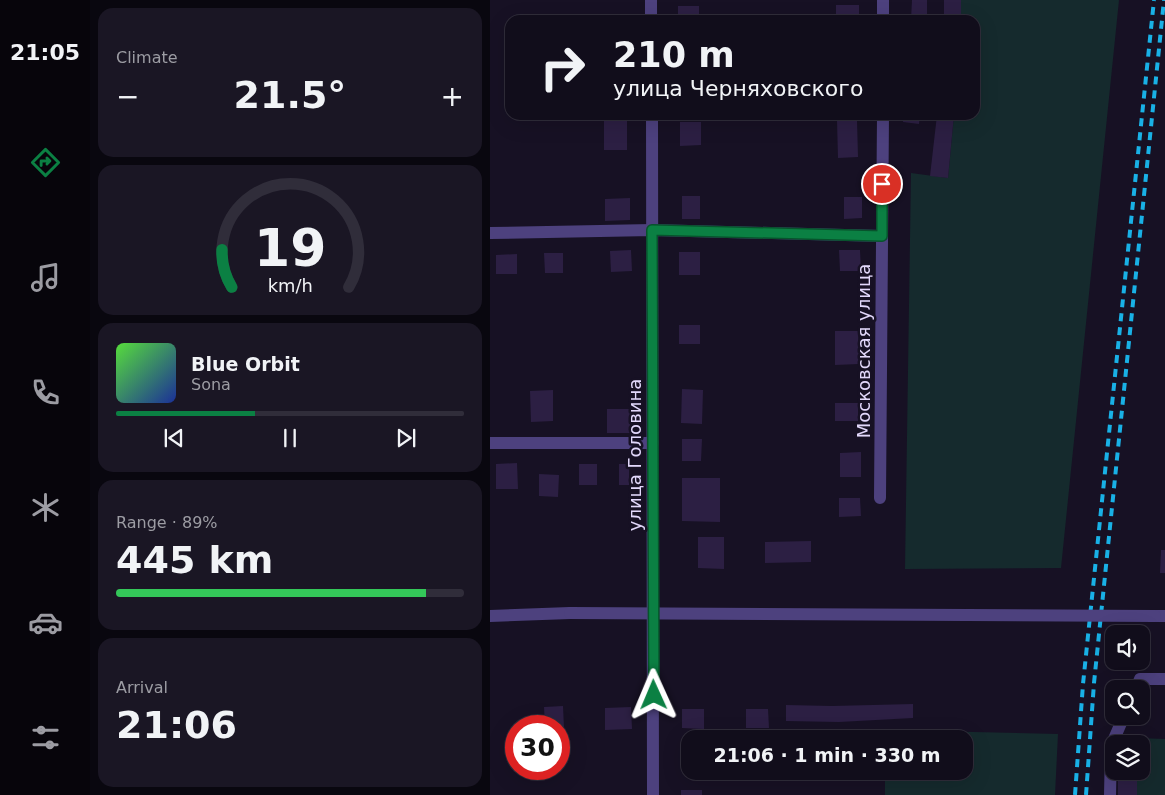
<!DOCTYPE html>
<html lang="en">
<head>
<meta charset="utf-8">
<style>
  body { margin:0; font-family:"DejaVu Sans",sans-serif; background:#1a1624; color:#f1f3f6; height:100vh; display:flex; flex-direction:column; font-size:19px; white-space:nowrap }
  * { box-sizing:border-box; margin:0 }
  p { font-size:16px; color:#9c9ca3 }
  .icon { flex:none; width:28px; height:28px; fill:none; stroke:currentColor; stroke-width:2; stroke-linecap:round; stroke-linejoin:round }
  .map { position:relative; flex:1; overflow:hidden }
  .side { display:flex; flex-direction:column; gap:8px; padding:8px; background:#09070f; width:400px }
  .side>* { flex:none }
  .banner { position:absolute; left:15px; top:15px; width:475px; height:105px; border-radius:15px; box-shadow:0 5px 20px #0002,0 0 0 1px #302d3a; background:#110d1b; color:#f1f3f6; overflow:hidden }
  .fabs { position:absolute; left:615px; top:625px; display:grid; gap:10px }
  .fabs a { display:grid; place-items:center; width:45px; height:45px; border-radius:10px; background:#110d1b; box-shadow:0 5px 20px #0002,0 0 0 1px #302d3a; font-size:25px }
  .speed { position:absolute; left:15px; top:715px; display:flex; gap:10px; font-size:25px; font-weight:700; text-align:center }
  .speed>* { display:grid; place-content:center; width:65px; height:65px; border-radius:50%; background:#110d1b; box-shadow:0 5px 20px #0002,0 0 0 1px #302d3a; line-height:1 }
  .speed .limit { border:8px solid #d22; background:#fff; color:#111 }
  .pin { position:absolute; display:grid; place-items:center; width:42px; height:42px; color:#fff; margin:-21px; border:2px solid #fff; border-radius:50%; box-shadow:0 1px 5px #0007 }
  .me { position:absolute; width:55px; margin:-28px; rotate:359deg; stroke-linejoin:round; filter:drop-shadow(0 0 4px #0008) }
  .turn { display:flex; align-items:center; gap:18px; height:105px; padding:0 25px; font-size:22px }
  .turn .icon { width:65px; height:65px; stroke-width:2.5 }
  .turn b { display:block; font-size:35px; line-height:42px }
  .big { font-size:38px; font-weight:700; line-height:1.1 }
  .side .card { flex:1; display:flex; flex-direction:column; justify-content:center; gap:8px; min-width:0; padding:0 18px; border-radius:15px; background:#1a1624 }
  .side .dial { align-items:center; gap:0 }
  .dial svg { height:130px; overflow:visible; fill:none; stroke:#302d3a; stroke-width:7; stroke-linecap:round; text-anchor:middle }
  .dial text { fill:#f1f3f6; stroke:none }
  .song { display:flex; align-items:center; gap:15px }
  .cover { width:60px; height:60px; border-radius:8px; background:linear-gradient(135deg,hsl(110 70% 55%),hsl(230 70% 35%)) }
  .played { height:5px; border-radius:2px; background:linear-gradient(90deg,#0b8043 40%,#302d3a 40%) }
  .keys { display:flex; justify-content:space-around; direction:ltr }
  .heat { display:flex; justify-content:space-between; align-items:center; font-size:28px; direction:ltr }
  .charge { height:8px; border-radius:4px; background:linear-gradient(90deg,#34c759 89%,#302d3a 0) }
  .trip { position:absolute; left:191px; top:730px; width:292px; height:50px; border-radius:15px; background:#110d1b; box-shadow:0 5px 20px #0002,0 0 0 1px #302d3a; font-weight:700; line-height:50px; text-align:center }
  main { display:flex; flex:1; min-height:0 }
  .menu { display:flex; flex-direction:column; width:90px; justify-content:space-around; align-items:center; background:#07050b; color:#9c9ca3 }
  .menu .icon { width:35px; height:35px }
  .menu .current { color:#0b8043 }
  .menu b { font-size:22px; color:#f1f3f6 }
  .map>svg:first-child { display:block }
  .green { fill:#152a2d }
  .building { fill:#2c1f43 }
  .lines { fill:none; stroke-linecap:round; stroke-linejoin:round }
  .minor { stroke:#4d417e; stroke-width:12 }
  .rail { stroke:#19b1e6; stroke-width:4; stroke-dasharray:8 6; stroke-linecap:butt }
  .minor-bridge { stroke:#4d417e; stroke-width:12 }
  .route-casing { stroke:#07532c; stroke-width:12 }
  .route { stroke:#0b8043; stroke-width:9 }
  .labels { text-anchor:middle; stroke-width:5; stroke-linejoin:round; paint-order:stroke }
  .street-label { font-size:18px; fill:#e2d8fb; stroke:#171124 }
</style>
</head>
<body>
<main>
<nav class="menu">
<b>21:05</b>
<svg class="icon current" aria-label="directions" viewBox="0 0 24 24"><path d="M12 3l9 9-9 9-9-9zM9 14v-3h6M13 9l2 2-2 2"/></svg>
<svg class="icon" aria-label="music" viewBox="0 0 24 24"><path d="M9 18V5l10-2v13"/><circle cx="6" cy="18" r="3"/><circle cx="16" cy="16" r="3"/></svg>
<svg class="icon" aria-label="phone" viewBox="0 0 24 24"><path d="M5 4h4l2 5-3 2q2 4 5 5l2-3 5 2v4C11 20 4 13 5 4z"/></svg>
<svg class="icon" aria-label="climate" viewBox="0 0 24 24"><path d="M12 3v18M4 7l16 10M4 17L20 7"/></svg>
<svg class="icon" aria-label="car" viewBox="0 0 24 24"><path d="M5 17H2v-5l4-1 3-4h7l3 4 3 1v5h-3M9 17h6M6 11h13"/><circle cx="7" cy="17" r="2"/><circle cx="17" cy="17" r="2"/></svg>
<svg class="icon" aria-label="filters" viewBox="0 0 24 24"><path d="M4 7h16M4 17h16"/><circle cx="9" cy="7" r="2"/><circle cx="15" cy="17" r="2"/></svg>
</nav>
<section class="side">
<div class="card"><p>Climate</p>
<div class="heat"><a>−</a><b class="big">21.5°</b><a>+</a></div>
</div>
<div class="card dial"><svg viewBox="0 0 100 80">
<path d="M14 69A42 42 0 1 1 86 69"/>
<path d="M14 69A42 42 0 0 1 8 46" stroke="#0b8043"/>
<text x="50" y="56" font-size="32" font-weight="700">19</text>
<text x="50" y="72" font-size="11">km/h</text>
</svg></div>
<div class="card">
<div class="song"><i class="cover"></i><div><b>Blue Orbit</b><p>Sona</p></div></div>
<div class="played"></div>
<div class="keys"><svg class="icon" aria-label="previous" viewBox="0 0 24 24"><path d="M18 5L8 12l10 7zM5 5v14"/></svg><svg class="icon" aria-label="pause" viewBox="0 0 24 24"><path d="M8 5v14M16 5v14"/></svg><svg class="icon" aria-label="next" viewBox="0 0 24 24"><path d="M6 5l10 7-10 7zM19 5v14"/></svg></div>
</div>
<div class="card"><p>Range · 89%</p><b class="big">445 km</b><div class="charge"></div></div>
<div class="card"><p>Arrival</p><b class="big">21:06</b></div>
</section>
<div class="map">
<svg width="675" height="795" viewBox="0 0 675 795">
  <rect width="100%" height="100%" fill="#171124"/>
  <!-- green -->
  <g class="green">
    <path d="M471,0h158l-58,568 -156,1 6,-396 37,5 6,-63h21v-95h-14z"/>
    <path d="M395,730l173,4 -3,61h-170v-24h80v-32h-80z"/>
    <path d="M647,738l28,1v56h-28v-24h4v-27h-4z"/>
  </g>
  <!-- building -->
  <g class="building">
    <path d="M422,0h15v20h-16z"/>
    <rect x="454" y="0" width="17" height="20"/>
    <rect x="346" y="5" width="23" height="15"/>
    <rect x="188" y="6" width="21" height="14"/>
    <path d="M414,115h16l-1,9 -16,-2z"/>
    <path d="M447,115h17l-6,63 -18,-2z"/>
    <path d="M137,119v31h-23v-30z"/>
    <path d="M347,120h20l1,37 -20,1z"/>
    <path d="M190,122h21v23l-21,1z"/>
    <rect x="192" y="196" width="18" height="23"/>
    <path d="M354,197h18v21l-18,1z"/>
    <path d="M140,198v22l-25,1v-22z"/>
    <path d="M141,250l1,21 -21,1 -1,-21z"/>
    <path d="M349,250h21l1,21h-21z"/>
    <rect x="189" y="252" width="21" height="23"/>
    <path d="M54,253h19v20h-18z"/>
    <path d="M27,254v20h-21v-19z"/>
    <rect x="189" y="325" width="21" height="19"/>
    <path d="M345,331h23l1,33 -24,1z"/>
    <path d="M192,389l21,1 -1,34 -21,-1z"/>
    <path d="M63,390v31l-22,1 -1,-31z"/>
    <rect x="345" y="403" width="23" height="18"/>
    <rect x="117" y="409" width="23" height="24"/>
    <path d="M192,439h20l-1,22h-19z"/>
    <path d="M371,452v25h-21v-24z"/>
    <path d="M27,463l1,26h-22v-25z"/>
    <rect x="89" y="464" width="18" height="21"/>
    <rect x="129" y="464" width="10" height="21"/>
    <path d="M49,474l20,1 -1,22 -19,-1z"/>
    <path d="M192,478h38v44l-38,-1z"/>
    <path d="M349,498h21l1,18 -22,1z"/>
    <path d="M208,537h26v32l-26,-1z"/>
    <path d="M321,541v21l-46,1v-21z"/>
    <path d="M671,550h4v23h-5z"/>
    <path d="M423,704v14l-74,4 -53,-1v-16l46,1z"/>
    <path d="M73,706l1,22 -19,-2 -1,-19z"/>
    <path d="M141,707l1,22 -27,1v-22z"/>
    <path d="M192,709h22v20l-22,-1z"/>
    <path d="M256,709h22l1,19h-23z"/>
    <rect x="192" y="744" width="8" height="22"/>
    <rect x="628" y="771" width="19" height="24"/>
    <rect x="191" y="790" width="21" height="5"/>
  </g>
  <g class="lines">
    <!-- minor -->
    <g class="minor">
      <path d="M161,0v20"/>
      <path d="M393,20v-20"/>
      <path d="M162,115l1,680"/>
      <path d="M0,233l162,-3 230,6"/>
      <path d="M0,443h163"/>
      <path d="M390,498l3,-383"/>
      <path d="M0,616l80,-3"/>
      <path d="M665,616h10"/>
      <path d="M646,689l4,-10h25"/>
      <path d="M620,795l1,-49 13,-30"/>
    </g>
    <!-- rail -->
    <g class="rail">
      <path d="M585,795l8,-111 71,-684"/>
      <path d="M596,795l8,-112 70,-683"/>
    </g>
    <!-- minor-bridge -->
    <path class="minor-bridge" d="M80,613l585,3"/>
  </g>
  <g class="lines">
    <defs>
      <path id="route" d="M164,695l-2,-465 230,6v-52"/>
    </defs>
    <!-- route casing -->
    <use href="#route" class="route-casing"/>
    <!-- route -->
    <use href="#route" class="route"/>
  </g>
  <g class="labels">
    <!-- street labels -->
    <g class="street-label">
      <text transform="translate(374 351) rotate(-90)" y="6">Московская улица</text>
      <text transform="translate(145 455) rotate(-90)" y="6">улица Головина</text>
    </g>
  </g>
</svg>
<div class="fabs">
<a><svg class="icon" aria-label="sound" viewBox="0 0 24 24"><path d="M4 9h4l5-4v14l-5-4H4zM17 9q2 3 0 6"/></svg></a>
<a><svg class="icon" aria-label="search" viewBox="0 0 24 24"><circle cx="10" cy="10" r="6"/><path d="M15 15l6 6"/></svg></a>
<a><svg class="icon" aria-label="layers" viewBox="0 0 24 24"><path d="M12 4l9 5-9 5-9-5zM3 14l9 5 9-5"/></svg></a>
</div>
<div class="speed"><div class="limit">30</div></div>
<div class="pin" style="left:392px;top:184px;background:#d93025"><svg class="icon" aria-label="arrive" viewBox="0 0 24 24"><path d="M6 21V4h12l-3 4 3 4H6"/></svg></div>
<svg class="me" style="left:164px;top:695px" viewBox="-20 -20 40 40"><path d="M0-17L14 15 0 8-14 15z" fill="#0b8043" stroke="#fff" stroke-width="4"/></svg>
<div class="trip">21:06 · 1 min · 330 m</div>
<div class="banner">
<div class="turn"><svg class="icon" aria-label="right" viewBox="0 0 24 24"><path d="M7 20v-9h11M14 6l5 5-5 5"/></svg><div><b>210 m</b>улица Черняховского</div></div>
</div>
</div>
</main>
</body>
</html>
